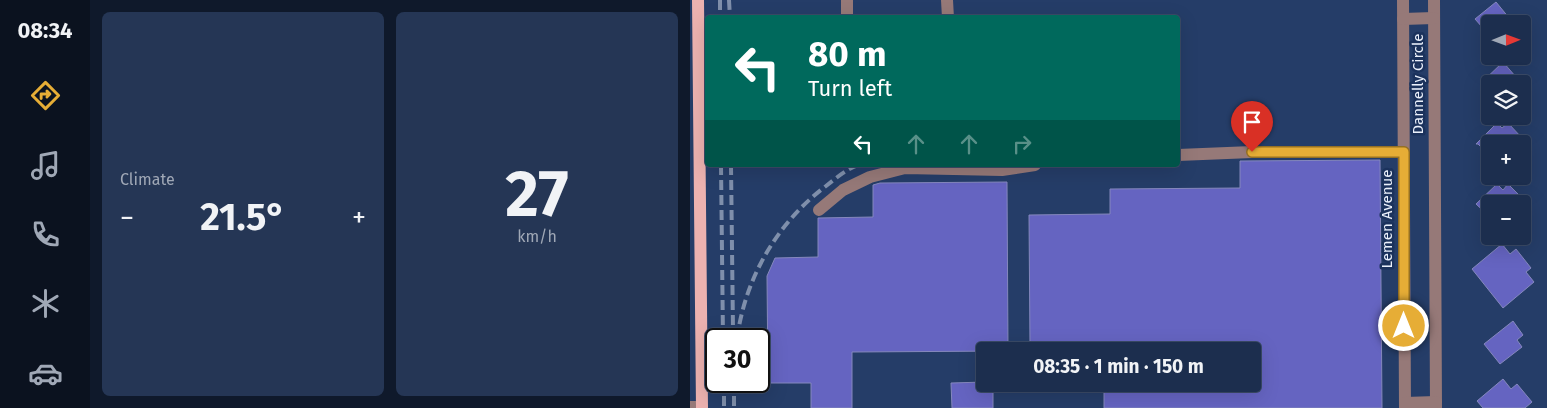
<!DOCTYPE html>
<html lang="en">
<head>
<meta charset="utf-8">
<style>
  body { margin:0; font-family:"Fira Sans",sans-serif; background:#253655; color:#f1f3f6; height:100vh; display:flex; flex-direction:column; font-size:19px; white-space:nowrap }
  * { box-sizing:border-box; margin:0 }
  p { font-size:16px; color:#a0a8b6 }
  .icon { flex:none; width:28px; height:28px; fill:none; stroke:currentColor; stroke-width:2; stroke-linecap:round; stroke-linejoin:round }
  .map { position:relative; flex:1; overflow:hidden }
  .sheet { display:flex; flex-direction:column; gap:12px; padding:12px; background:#0f192b; width:600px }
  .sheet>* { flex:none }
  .guide { position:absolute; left:15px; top:15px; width:475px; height:152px; border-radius:5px; box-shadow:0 5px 20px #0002,0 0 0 1px #3a4a66; background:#00695c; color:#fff; overflow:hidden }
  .needle { width:32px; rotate:89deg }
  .buttons { position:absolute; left:791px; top:15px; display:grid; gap:10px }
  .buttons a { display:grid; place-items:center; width:50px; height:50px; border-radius:5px; background:#1c2e4e; box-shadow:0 5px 20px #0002,0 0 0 1px #3a4a66; font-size:25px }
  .speed { position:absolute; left:15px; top:328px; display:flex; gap:10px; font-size:25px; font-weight:700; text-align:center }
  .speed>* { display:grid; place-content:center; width:65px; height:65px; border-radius:50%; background:#1c2e4e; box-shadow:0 5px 20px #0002,0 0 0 1px #3a4a66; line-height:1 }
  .speed .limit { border:2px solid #111; border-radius:8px; background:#fff; color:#111 }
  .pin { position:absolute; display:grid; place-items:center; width:42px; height:42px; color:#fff; margin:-51px -21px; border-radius:50% 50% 50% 0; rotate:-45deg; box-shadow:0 0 5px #0007 }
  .pin .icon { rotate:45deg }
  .me { position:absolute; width:55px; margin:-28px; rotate:0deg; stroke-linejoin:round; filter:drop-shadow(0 0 4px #0008) }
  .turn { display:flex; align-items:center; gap:18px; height:105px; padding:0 20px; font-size:22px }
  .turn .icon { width:65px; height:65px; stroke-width:2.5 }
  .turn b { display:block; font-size:35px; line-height:42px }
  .lanes { display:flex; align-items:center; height:48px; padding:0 20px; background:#0003; justify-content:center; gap:25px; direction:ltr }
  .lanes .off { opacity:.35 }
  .big { font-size:38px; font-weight:700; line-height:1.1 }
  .sheet .widget { flex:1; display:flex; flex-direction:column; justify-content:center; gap:8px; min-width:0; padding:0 18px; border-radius:8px; background:#253655 }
  .sheet .dial { align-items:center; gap:0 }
  .dial b { font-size:65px; line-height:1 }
  .heat { display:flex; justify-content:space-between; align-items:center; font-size:28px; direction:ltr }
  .sheet .tiles { flex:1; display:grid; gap:12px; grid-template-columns:repeat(2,1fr) }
  .trip { position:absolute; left:286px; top:342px; width:285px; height:50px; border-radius:5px; background:#1c2e4e; box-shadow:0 5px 20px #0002,0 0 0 1px #3a4a66; font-weight:700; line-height:50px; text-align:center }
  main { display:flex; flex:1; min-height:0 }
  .tab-bar { display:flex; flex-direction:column; width:90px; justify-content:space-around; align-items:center; background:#0b121f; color:#a0a8b6 }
  .tab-bar .icon { width:35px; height:35px }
  .tab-bar .on { color:#e6ad36 }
  .tab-bar b { font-size:22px; color:#f1f3f6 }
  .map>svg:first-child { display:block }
  .building { fill:#6564c1; stroke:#8588bd }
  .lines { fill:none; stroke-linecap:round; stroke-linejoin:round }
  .minor { stroke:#967978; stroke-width:12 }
  .major { stroke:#ecb2b0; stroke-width:12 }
  .rail { stroke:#7f8fab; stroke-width:4; stroke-dasharray:10 5; stroke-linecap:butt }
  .route-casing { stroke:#967023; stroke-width:12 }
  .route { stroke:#e6ad36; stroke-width:9 }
  .labels { text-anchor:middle; stroke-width:5; stroke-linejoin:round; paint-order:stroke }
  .street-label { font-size:15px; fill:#eaf0fb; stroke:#1b325c }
</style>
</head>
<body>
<main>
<nav class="tab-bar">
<b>08:34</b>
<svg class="icon on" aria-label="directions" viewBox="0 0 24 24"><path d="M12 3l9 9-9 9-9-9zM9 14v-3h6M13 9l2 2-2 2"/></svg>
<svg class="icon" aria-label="music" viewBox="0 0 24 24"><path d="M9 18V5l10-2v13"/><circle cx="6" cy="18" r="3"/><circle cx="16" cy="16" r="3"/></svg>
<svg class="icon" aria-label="phone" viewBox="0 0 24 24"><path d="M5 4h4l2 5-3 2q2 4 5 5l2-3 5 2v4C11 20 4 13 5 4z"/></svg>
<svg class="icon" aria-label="climate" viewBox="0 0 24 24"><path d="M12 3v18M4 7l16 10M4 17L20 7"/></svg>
<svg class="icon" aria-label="car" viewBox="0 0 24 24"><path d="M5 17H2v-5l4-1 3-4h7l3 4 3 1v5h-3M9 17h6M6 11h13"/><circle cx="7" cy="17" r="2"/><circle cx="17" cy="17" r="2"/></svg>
</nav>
<section class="sheet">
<div class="tiles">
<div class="widget"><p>Climate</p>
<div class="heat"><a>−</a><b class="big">21.5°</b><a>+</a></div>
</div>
<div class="widget dial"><b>27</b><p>km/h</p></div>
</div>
</section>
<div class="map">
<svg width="857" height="408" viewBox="0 0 857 408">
  <rect width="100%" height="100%" fill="#253d68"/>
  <!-- building -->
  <g class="building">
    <path d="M806,2l18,22h-24v12l-15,-17z"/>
    <path d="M813,62l19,22h-42z"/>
    <path d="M807,123l5,5 6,-5 14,15 -5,6h-27v12l-12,-12h-2z"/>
    <path d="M690,160l2,248h-278v-24l83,3v-3h65v-33h-66v-6l-156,2 -1,-132 81,-1v-25l130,-1v-27z"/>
    <path d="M317,182l1,169 -156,1v56h-41v-25h-43l-1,-107 8,-18 43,-1v-39l55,-1v-32l7,-2z"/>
    <path d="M807,184l6,6 5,-6 20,20h-38v13l-14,-13z"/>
    <path d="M812,244l8,10 6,-5 15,19 -5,4 8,10 -31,26 -31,-39z"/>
    <path d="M823,321l10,14 -6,5 5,7 -22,17 -16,-20z"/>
    <path d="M813,379l8,10 6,-5 15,18 -7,6h-42l-6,-7z"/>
    <path d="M295,382l8,2v24h-41l-1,-25z"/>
  </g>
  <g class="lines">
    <!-- minor -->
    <g class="minor">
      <path d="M157,0v18"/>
      <path d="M257,0l1,18"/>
      <path d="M713,0l2,408"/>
      <path d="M744,0l2,408"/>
      <path d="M713,19l31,-1"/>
      <path d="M488,155l74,-3h151"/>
      <path d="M129,210l24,-20 27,-13 35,-9 97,2 33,-5"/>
      <path d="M715,403l31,-1"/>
      <path d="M0,407h12"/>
    </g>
    <!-- major -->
    <path class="major" d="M8,0l4,408"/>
    <!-- rail -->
    <g class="rail">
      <path d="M30,0v18"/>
      <path d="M39,0l1,18"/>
      <path d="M31,165l2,174"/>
      <path d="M41,165l2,165"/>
      <path d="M47,339c8,-61 40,-116 89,-153 10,-8 21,-17 32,-21"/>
      <path d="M34,381v27"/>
      <path d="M44,381v27"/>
    </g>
  </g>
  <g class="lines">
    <defs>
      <path id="route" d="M562,152h152v174"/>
    </defs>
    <!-- route casing -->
    <use href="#route" class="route-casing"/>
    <!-- route -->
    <use href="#route" class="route"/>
  </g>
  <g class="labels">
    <!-- street labels -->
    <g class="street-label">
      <text transform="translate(728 84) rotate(-90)" y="5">Dannelly Circle</text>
      <text transform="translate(697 219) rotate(-90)" y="5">Lemen Avenue</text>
    </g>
  </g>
</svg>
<div class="buttons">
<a><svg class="needle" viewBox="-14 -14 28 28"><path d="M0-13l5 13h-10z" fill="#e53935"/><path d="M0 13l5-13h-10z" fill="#a0a8b6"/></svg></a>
<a><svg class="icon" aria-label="layers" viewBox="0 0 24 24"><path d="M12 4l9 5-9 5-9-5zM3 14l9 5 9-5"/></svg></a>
<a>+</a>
<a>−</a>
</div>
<div class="speed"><div class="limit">30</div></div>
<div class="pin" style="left:562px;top:152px;background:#d93025"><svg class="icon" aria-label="arrive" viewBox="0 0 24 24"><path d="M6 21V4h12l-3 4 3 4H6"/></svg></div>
<svg class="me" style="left:714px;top:326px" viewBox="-20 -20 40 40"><circle r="17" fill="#e6ad36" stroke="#fff" stroke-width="3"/><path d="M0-11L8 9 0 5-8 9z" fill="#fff"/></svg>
<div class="trip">08:35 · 1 min · 150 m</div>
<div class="guide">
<div class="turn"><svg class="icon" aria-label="left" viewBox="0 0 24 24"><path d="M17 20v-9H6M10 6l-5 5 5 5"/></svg><div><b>80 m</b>Turn left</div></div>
<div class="lanes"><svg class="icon" aria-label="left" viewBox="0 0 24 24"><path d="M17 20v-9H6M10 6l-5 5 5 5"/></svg><svg class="icon off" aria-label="ahead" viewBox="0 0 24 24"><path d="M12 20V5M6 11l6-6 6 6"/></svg><svg class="icon off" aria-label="ahead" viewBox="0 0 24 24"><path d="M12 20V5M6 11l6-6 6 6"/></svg><svg class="icon off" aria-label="right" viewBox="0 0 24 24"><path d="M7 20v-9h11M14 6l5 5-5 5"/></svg></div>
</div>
</div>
</main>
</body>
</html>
